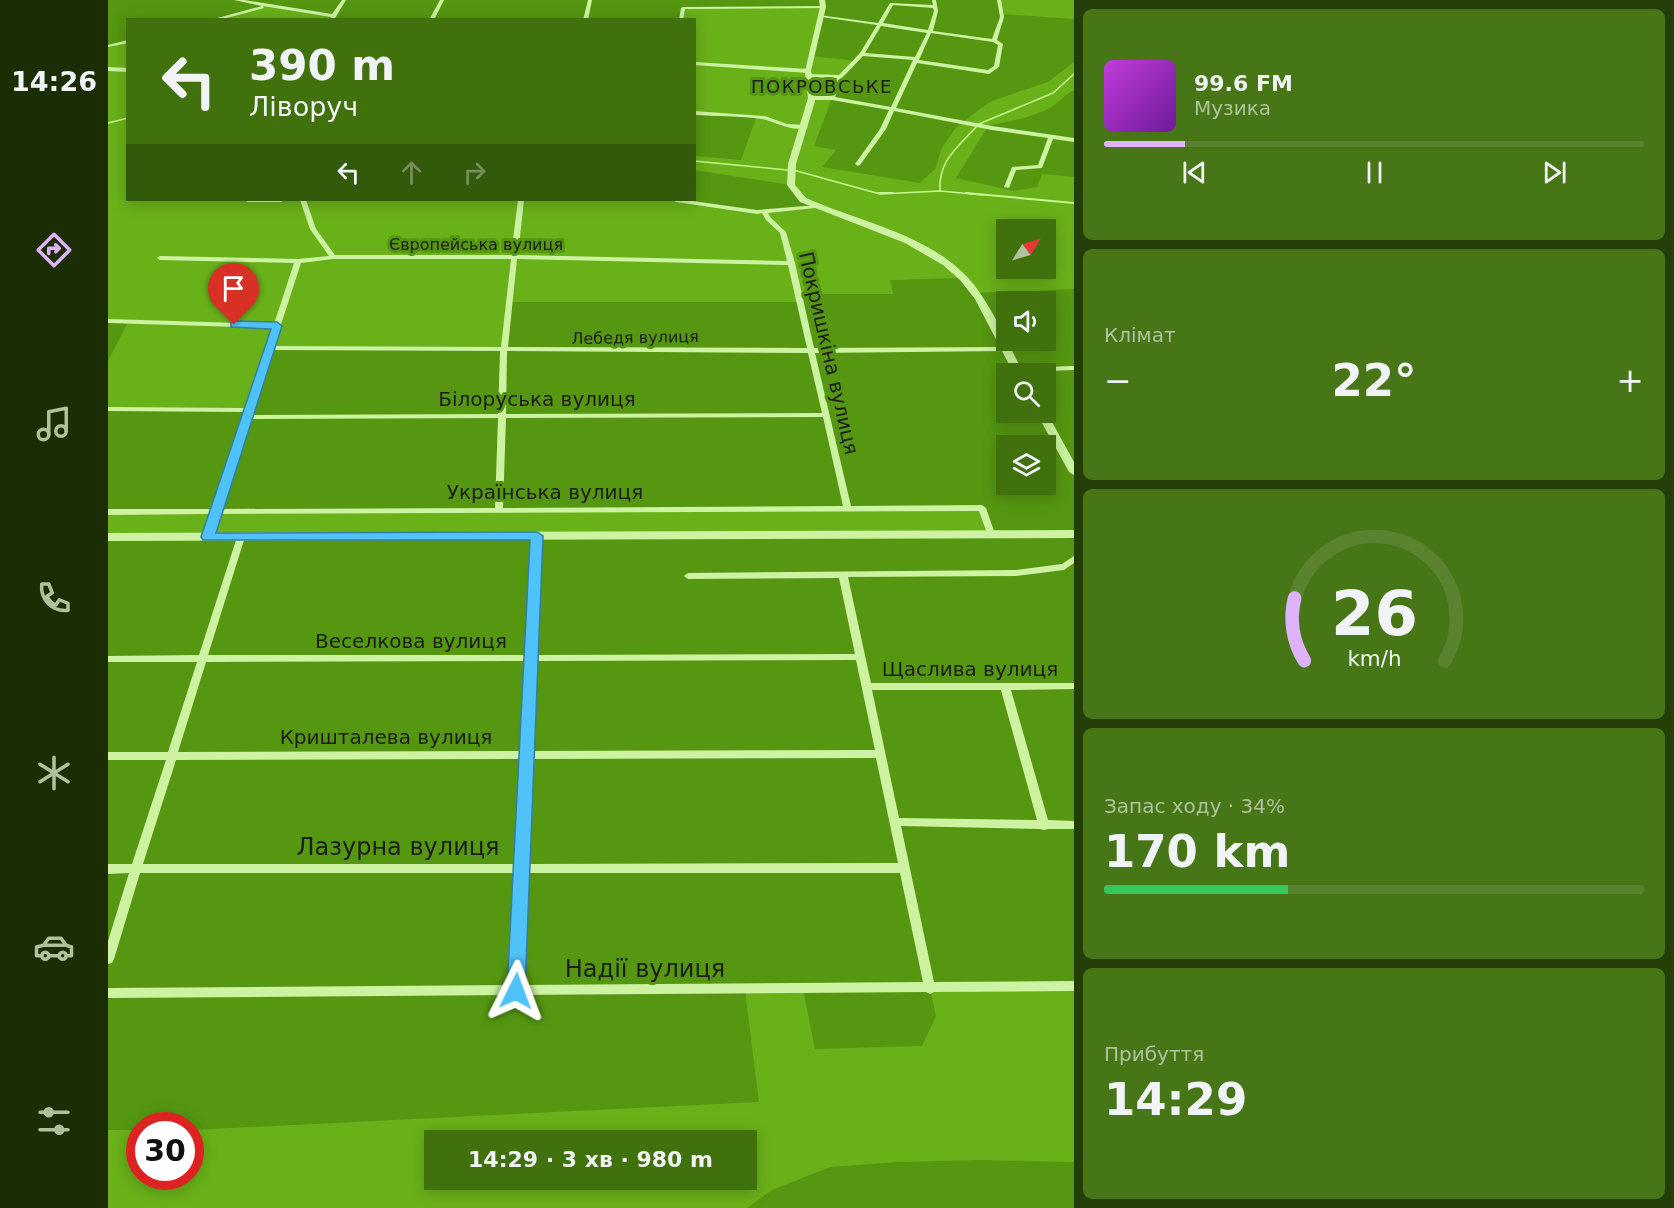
<!DOCTYPE html>
<html lang="uk">
<head>
<meta charset="utf-8">
<style>
  body { margin:0; font-family:"DejaVu Sans",sans-serif; background:#477616; color:#f1f3f6; height:100vh; display:flex; flex-direction:column; font-size:22px; white-space:nowrap }
  * { box-sizing:border-box; margin:0 }
  p { font-size:20px; color:#aec29d }
  .icon { flex:none; width:33px; height:33px; fill:none; stroke:currentColor; stroke-width:2; stroke-linecap:round; stroke-linejoin:round }
  .map { position:relative; flex:1; overflow:hidden }
  .drawer { display:flex; flex-direction:column; gap:9px; padding:9px; background:#233e07; width:600px }
  .drawer>* { flex:none }
  .banner { position:absolute; left:18px; top:18px; width:570px; height:183px; border-radius:0px; box-shadow:0 3px 15px #0003; background:#40710d; color:#f1f3f6; overflow:hidden }
  .needle { width:39px; rotate:53deg }
  .controls { position:absolute; left:888px; top:219px; display:grid; gap:12px }
  .controls a { display:grid; place-items:center; width:60px; height:60px; border-radius:0px; background:#40710d; box-shadow:0 3px 15px #0003; font-size:30px }
  .speed { position:absolute; left:18px; top:1112px; display:flex; gap:12px; font-size:30px; font-weight:700; text-align:center }
  .speed>* { display:grid; place-content:center; width:78px; height:78px; border-radius:50%; background:#40710d; box-shadow:0 3px 15px #0003; line-height:1 }
  .speed .limit { border:9px solid #d22; background:#fff; color:#111 }
  .pin { position:absolute; display:grid; place-items:center; width:51px; height:51px; color:#fff; margin:-62px -26px; border-radius:50% 50% 50% 0; rotate:-45deg; box-shadow:0 0 6px #0007 }
  .pin .icon { rotate:45deg }
  .me { position:absolute; width:66px; margin:-33px; rotate:3deg; stroke-linejoin:round; filter:drop-shadow(0 0 4px #0008) }
  .turn { display:flex; align-items:center; gap:21px; height:126px; padding:0 24px; font-size:27px }
  .turn .icon { width:78px; height:78px; stroke-width:2.5 }
  .turn b { display:block; font-size:42px; line-height:51px }
  .lanes { display:flex; align-items:center; height:57px; padding:0 24px; background:#0003; justify-content:center; gap:30px; direction:ltr }
  .lanes .off { opacity:.35 }
  .big { font-size:45px; font-weight:700; line-height:1.1 }
  .drawer .tile { flex:1; display:flex; flex-direction:column; justify-content:center; gap:9px; min-width:0; padding:0 21px; border-radius:9px; background:#477616 }
  .drawer .dial { align-items:center; gap:0 }
  .dial svg { height:156px; overflow:visible; fill:none; stroke:#59832e; stroke-width:7; stroke-linecap:round; text-anchor:middle }
  .dial text { fill:#f1f3f6; stroke:none }
  .song { display:flex; align-items:center; gap:18px }
  .cover { width:72px; height:72px; border-radius:9px; background:linear-gradient(135deg,hsl(290 70% 55%),hsl(280 70% 35%)) }
  .played { height:6px; border-radius:3px; background:linear-gradient(90deg,#deb3fa 15%,#59832e 15%) }
  .keys { display:flex; justify-content:space-around; direction:ltr }
  .heat { display:flex; justify-content:space-between; align-items:center; font-size:33px; direction:ltr }
  .charge { height:9px; border-radius:4px; background:linear-gradient(90deg,#34c759 34%,#59832e 0) }
  .trip { position:absolute; left:316px; top:1130px; width:333px; height:60px; border-radius:0px; background:#40710d; box-shadow:0 3px 15px #0003; font-weight:700; line-height:60px; text-align:center }
  main { display:flex; flex:1; min-height:0 }
  .dock { display:flex; flex-direction:column; width:108px; justify-content:space-around; align-items:center; background:#1a2d05; color:#aec29d }
  .dock .icon { width:42px; height:42px }
  .dock .active { color:#deb3fa }
  .dock b { font-size:27px; color:#f1f3f6 }
  .map>svg:first-child { display:block }
  .green { fill:#69b119; fill-rule:evenodd }
  .lines { fill:none; stroke-linecap:round; stroke-linejoin:round }
  .stream-far1 { stroke:#c9f794; stroke-width:1.5 }
  .stream { stroke:#c9f794; stroke-width:2 }
  .minor { fill:#cdf3a2; fill-rule:evenodd }
  .tertiary { fill:#cdf3a2; fill-rule:evenodd }
  .route { fill:#4fc3f7; stroke:#337fa1; stroke-width:1.5 }
  .labels { text-anchor:middle; stroke-width:6; stroke-linejoin:round; paint-order:stroke }
  .far-street-label { font-size:16px; fill:#1d1d1d; stroke:#559711 }
  .far-quarter-label { font-size:18px; letter-spacing:1.5px; fill:#1d1d1d; stroke:#559711 }
  .street-label { font-size:20px; fill:#1d1d1d; stroke:#559711 }
  .near-street-label { font-size:24px; fill:#1d1d1d; stroke:#559711 }
</style>
</head>
<body>
<main>
<nav class="dock">
<b>14:26</b>
<svg class="icon active" aria-label="directions" viewBox="0 0 24 24"><path d="M12 3l9 9-9 9-9-9zM9 14v-3h6M13 9l2 2-2 2"/></svg>
<svg class="icon" aria-label="music" viewBox="0 0 24 24"><path d="M9 18V5l10-2v13"/><circle cx="6" cy="18" r="3"/><circle cx="16" cy="16" r="3"/></svg>
<svg class="icon" aria-label="phone" viewBox="0 0 24 24"><path d="M5 4h4l2 5-3 2q2 4 5 5l2-3 5 2v4C11 20 4 13 5 4z"/></svg>
<svg class="icon" aria-label="climate" viewBox="0 0 24 24"><path d="M12 3v18M4 7l16 10M4 17L20 7"/></svg>
<svg class="icon" aria-label="car" viewBox="0 0 24 24"><path d="M5 17H2v-5l4-1 3-4h7l3 4 3 1v5h-3M9 17h6M6 11h13"/><circle cx="7" cy="17" r="2"/><circle cx="17" cy="17" r="2"/></svg>
<svg class="icon" aria-label="filters" viewBox="0 0 24 24"><path d="M4 7h16M4 17h16"/><circle cx="9" cy="7" r="2"/><circle cx="15" cy="17" r="2"/></svg>
</nav>
<div class="map">
<svg width="966" height="1208" viewBox="0 0 966 1208">
  <rect width="100%" height="100%" fill="#559711"/>
  <!-- green -->
  <g class="green">
    <path d="M891,0h75v19l-73,-5z"/>
    <path d="M157,6l68,10 -2,4h-119z"/>
    <path d="M715,7l-12,49 45,5 -16,16 -31,-2 3,23h20l-18,48 22,4 -14,17 98,16 15,-14 7,-21 13,-19 26,-21 11,-7 56,-19 26,-20v28c-9,4 -14,12 -23,17 -18,11 -43,14 -63,19l-32,52 58,13 23,-4 5,-13 32,3v112l-95,4 -15,-15 -74,2 3,14h-93l1,8h-292l-5,46h-234l-21,62 -141,-1v-48l20,-39 -20,-1v-275l19,-5 1,159h548l81,12 56,-6 -23,-21 -95,-15v-14l46,4 15,-42 -61,-5 -1,-93 -13,-1 2,-11zM898,230h40v38h-40z"/>
    <path d="M874,508l8,23 -882,3v-22z"/>
    <path d="M966,986v176l-96,-2 -81,2 -67,5 -58,23 -25,18h-639v-78h31l1,46h50l1,-46 568,-28 -14,-112 58,-1 12,60 107,-3 14,-30 -6,-27zM327,1140h312v39h-312z"/>
  </g>
  <g class="lines">
    <!-- stream-far1 -->
    <g class="stream-far1">
      <path d="M0,123l20,-5"/>
      <path d="M871,124l74,-31 21,-19"/>
      <path d="M586,161l103,10 83,23 60,-3 43,4"/>
      <path d="M832,191c-2,-30 17,-43 36,-64"/>
    </g>
    <!-- stream -->
    <g class="stream">
      <path d="M770,193h15"/>
      <path d="M858,193l108,10"/>
    </g>
    <!-- minor -->
    <g class="minor">
      <path d="M126,0h10l88,14 10,-14h4l-12,20h-5l2,-3 -68,-11 1,2 -45,12h-9l52,-14z"/>
      <path d="M332,0h4l-10,20h-5z"/>
      <path d="M480,0h4l-4,20h-5z"/>
      <path d="M824,0h4l2,11 -5,20 59,8 8,-22 -3,-17h4l3,17 -7,23 6,4 -4,23 -10,7 -72,-11 -21,45 96,18 82,12v4l-21,-3 -11,29 -26,2 -7,18 -5,-1 8,-20 26,-2 10,-27 -56,-8 -98,-19 -8,18 -26,36 -2,1 -3,-2 25,-35 9,-19 -57,-10h-20l-3,-2 3,-2h18l7,-18 -29,-1 -3,-2 1,-1 33,1 21,-22 17,-28 -56,-8 -2,-1v-1l59,8 12,-20 43,2zM785,5l40,3 1,3 -6,19 -45,-7zM773,26l46,7 -12,24 -50,-4zM823,33l62,9 5,3 -4,21 -6,4 -69,-10zM755,56l50,4 -22,47 -56,-10 7,-19z"/>
      <path d="M715,6h2v2l-140,1 -2,11h-4l2,-12 2,-1z"/>
      <path d="M20,40v3l-20,4v-2z"/>
      <path d="M586,62l114,7 3,2 -3,2 -114,-8z"/>
      <path d="M0,67l20,1v4l-20,-1z"/>
      <path d="M586,111l71,5 22,8 18,1 3,2c-16,6 -31,-5 -46,-8 -22,-3 -45,-3 -68,-4z"/>
      <path d="M137,200h39l-3,2h-33z"/>
      <path d="M192,200h6l10,29 19,26h176l7,-55h6l-6,55 269,6 -7,-28 -14,-13 -4,-7 -5,1 -81,-12 -3,-2h12l72,10 60,-5 1,1 -3,2 -47,5 3,5 15,14 9,31 19,85 192,-1 4,2 -4,2 -191,2 36,153 131,-1 4,3 9,26 -4,3 -3,-1 -9,-25 -759,3 -8,23 -4,3 -4,-3 7,-23 -103,1v-6h105l32,-97 -137,-1v-4l138,1 27,-80 -165,-5v-4l166,5 20,-61 -134,-3 -3,-2 3,-2 138,3 31,-3 -19,-27zM225,259h178l-10,88 -227,-1 27,-83zM409,259l271,6 19,83 -299,-1zM165,350l227,1 -2,63 -246,1zM399,351l301,2 14,60 -316,1zM715,417l20,89 -340,2 3,-90zM390,418l-3,90 -274,1 29,-90z"/>
      <path d="M966,366v4l-57,2 -4,-2 4,-2z"/>
      <path d="M429,533l4,3 -5,119 319,-1 -16,-76 -151,1 -4,-3 4,-3 328,-3 46,-6 12,-8v7l-10,7 -48,6 -168,1 23,106h203v6l-63,1 37,130 26,1v8h-26l-4,1 -4,-1 -139,-3 33,156 140,-1v10l-140,1 -4,2 -4,-2 -818,6v-10l402,-3 6,-112h-376l-26,86 -2,4 -4,1v-23l21,-68 -21,1v-10h24l34,-104h-58v-8h60l29,-90h-89v-6l91,-1 38,-118 4,-3 4,3 -37,118h319l6,-119zM748,660l19,90 -343,1 4,-90zM419,661l-5,90 -344,1 28,-90zM764,690h129l36,130 -138,-2zM768,758l22,105 -371,1 5,-105zM414,759l-6,105h-373l33,-104zM419,873h373l23,109 -401,3z"/>
    </g>
    <!-- tertiary -->
    <g class="tertiary">
      <path d="M711,0h6l1,7 -15,64 5,27 -20,66 -1,21 11,13c56,25 129,37 169,88 20,27 33,58 49,88h-10l-39,-75 -15,-19 -17,-15 -38,-22 -105,-41 -13,-17 1,-21 20,-66 -3,-27 15,-64z"/>
      <path d="M938,411l28,51v13l-5,-3 -33,-60z"/>
      <path d="M966,530v8l-966,3v-8z"/>
    </g>
  </g>
  <!-- route -->
  <path class="route" d="M126,321l43,1 5,4 -66,207 321,-1 6,4 -18,455 -2,5 -7,3 -6,-3 -3,-5 23,-451h-327l-2,-3 70,-208 -40,-2v-5z"/>
  <g class="labels">
    <!-- far-street labels -->
    <g class="far-street-label">
      <text x="368" y="250">Європейська вулиця</text>
      <text transform="translate(527 337) rotate(-1)" y="6">Лебедя вулиця</text>
    </g>
    <!-- far-quarter labels -->
    <g class="far-quarter-label">
      <text x="714" y="93">ПОКРОВСЬКЕ</text>
    </g>
    <!-- street labels -->
    <g class="street-label">
      <text transform="translate(721 353) rotate(77)" y="7">Покришкіна вулиця</text>
      <text x="429" y="406">Білоруська вулиця</text>
      <text x="437" y="499">Українська вулиця</text>
      <text x="303" y="648">Веселкова вулиця</text>
      <text x="862" y="676">Щаслива вулиця</text>
      <text x="278" y="744">Кришталева вулиця</text>
    </g>
    <!-- near-street labels -->
    <g class="near-street-label">
      <text x="290" y="855">Лазурна вулиця</text>
      <text x="537" y="977">Надії вулиця</text>
    </g>
  </g>
</svg>
<div class="controls">
<a><svg class="needle" viewBox="-14 -14 28 28"><path d="M0-13l5 13h-10z" fill="#e53935"/><path d="M0 13l5-13h-10z" fill="#aec29d"/></svg></a>
<a><svg class="icon" aria-label="sound" viewBox="0 0 24 24"><path d="M4 9h4l5-4v14l-5-4H4zM17 9q2 3 0 6"/></svg></a>
<a><svg class="icon" aria-label="search" viewBox="0 0 24 24"><circle cx="10" cy="10" r="6"/><path d="M15 15l6 6"/></svg></a>
<a><svg class="icon" aria-label="layers" viewBox="0 0 24 24"><path d="M12 4l9 5-9 5-9-5zM3 14l9 5 9-5"/></svg></a>
</div>
<div class="speed"><div class="limit">30</div></div>
<div class="pin" style="left:126px;top:325px;background:#d93025"><svg class="icon" aria-label="arrive" viewBox="0 0 24 24"><path d="M6 21V4h12l-3 4 3 4H6"/></svg></div>
<svg class="me" style="left:408px;top:991px" viewBox="-20 -20 40 40"><path d="M0-17L14 15 0 8-14 15z" fill="#4fc3f7" stroke="#fff" stroke-width="4"/></svg>
<div class="trip">14:29 · 3 хв · 980 m</div>
<div class="banner">
<div class="turn"><svg class="icon" aria-label="left" viewBox="0 0 24 24"><path d="M17 20v-9H6M10 6l-5 5 5 5"/></svg><div><b>390 m</b>Ліворуч</div></div>
<div class="lanes"><svg class="icon" aria-label="left" viewBox="0 0 24 24"><path d="M17 20v-9H6M10 6l-5 5 5 5"/></svg><svg class="icon off" aria-label="ahead" viewBox="0 0 24 24"><path d="M12 20V5M6 11l6-6 6 6"/></svg><svg class="icon off" aria-label="right" viewBox="0 0 24 24"><path d="M7 20v-9h11M14 6l5 5-5 5"/></svg></div>
</div>
</div>
<section class="drawer">
<div class="tile">
<div class="song"><i class="cover"></i><div><b>99.6 FM</b><p>Музика</p></div></div>
<div class="played"></div>
<div class="keys"><svg class="icon" aria-label="previous" viewBox="0 0 24 24"><path d="M18 5L8 12l10 7zM5 5v14"/></svg><svg class="icon" aria-label="pause" viewBox="0 0 24 24"><path d="M8 5v14M16 5v14"/></svg><svg class="icon" aria-label="next" viewBox="0 0 24 24"><path d="M6 5l10 7-10 7zM19 5v14"/></svg></div>
</div>
<div class="tile"><p>Клімат</p>
<div class="heat"><a>−</a><b class="big">22°</b><a>+</a></div>
</div>
<div class="tile dial"><svg viewBox="0 0 100 80">
<path d="M14 69A42 42 0 1 1 86 69"/>
<path d="M14 69A42 42 0 0 1 9 37" stroke="#deb3fa"/>
<text x="50" y="56" font-size="32" font-weight="700">26</text>
<text x="50" y="72" font-size="11">km/h</text>
</svg></div>
<div class="tile"><p>Запас ходу · 34%</p><b class="big">170 km</b><div class="charge"></div></div>
<div class="tile"><p>Прибуття</p><b class="big">14:29</b></div>
</section>
</main>
</body>
</html>
